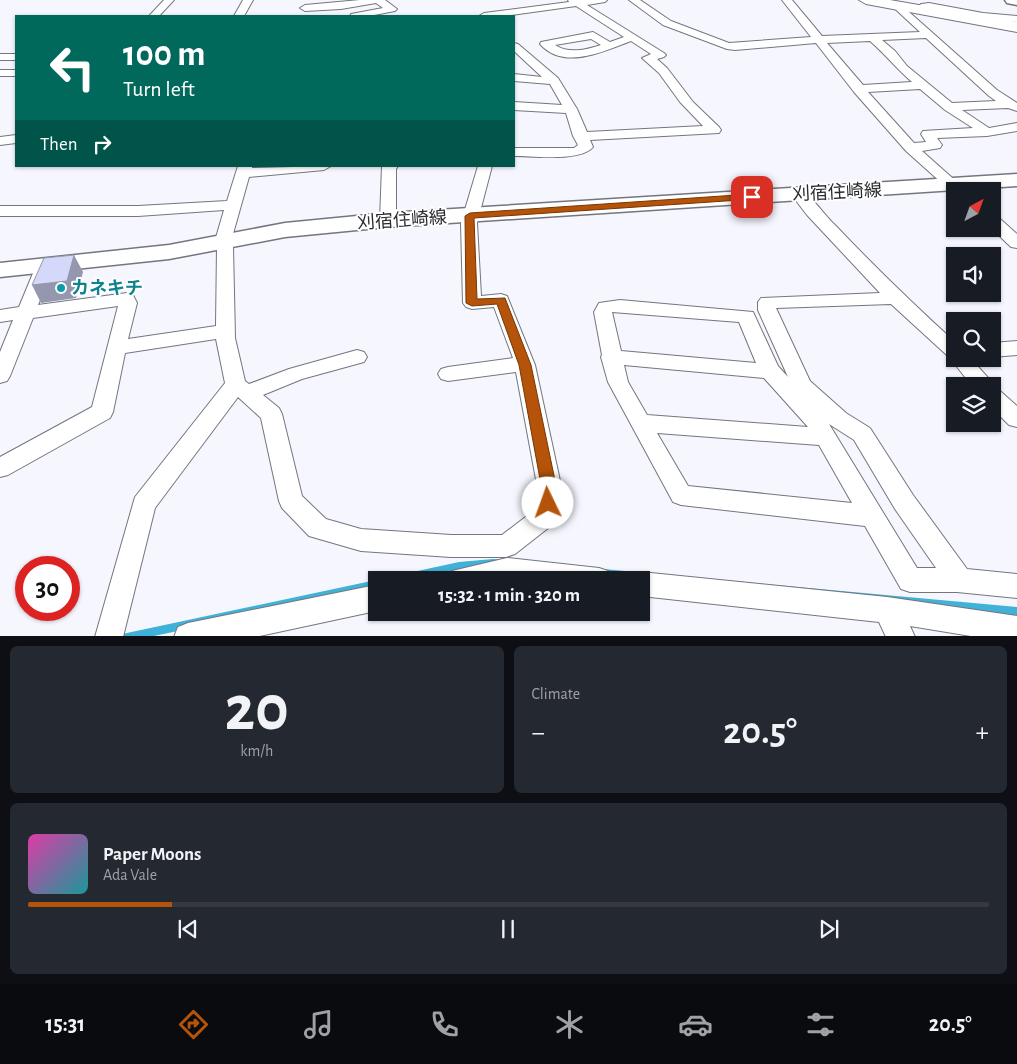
<!DOCTYPE html>
<html lang="en">
<head>
<meta charset="utf-8">
<style>
  body { margin:0; font-family:"Alegreya Sans","Noto Sans JP",sans-serif; background:#242831; color:#f1f3f6; height:100vh; display:flex; flex-direction:column; font-size:19px; white-space:nowrap }
  * { box-sizing:border-box; margin:0 }
  p { font-size:16px; color:#9ea1a6 }
  .icon { flex:none; width:28px; height:28px; fill:none; stroke:currentColor; stroke-width:2; stroke-linecap:round; stroke-linejoin:round }
  .map { position:relative; height:636px; overflow:hidden }
  .drawer { display:flex; flex-direction:column; gap:10px; padding:10px; background:#0d0f14; flex:1 }
  .drawer>* { flex:none }
  .banner { position:absolute; left:15px; top:15px; width:500px; height:152px; border-radius:0px; box-shadow:0 1px 4px #0004; background:#00695c; color:#fff; overflow:hidden }
  .needle { width:32px; rotate:41deg }
  .controls { position:absolute; left:946px; top:182px; display:grid; gap:10px }
  .controls a { display:grid; place-items:center; width:55px; height:55px; border-radius:0px; background:#171b24; box-shadow:0 1px 4px #0004; font-size:25px }
  .speed { position:absolute; left:15px; top:556px; display:flex; gap:10px; font-size:25px; font-weight:700; text-align:center }
  .speed>* { display:grid; place-content:center; width:65px; height:65px; border-radius:50%; background:#171b24; box-shadow:0 1px 4px #0004; line-height:1 }
  .speed .limit { border:8px solid #d22; background:#fff; color:#111 }
  .pin { position:absolute; display:grid; place-items:center; width:42px; height:42px; color:#fff; margin:-21px; border-radius:10px; box-shadow:0 2px 8px #0006 }
  .me { position:absolute; width:55px; margin:-28px; rotate:357deg; stroke-linejoin:round; filter:drop-shadow(0 0 4px #0008) }
  .turn { display:flex; align-items:center; gap:18px; height:105px; padding:0 25px; font-size:22px }
  .turn .icon { width:65px; height:65px; stroke-width:2.5 }
  .turn b { display:block; font-size:35px; line-height:42px }
  .then { display:flex; align-items:center; height:48px; padding:0 25px; background:#0003; gap:10px; font-size:19px }
  .big { font-size:38px; font-weight:700; line-height:1.1 }
  .drawer .widget { flex:1; display:flex; flex-direction:column; justify-content:center; gap:8px; min-width:0; padding:0 18px; border-radius:8px; background:#242831 }
  .drawer .dial { align-items:center; gap:0 }
  .dial b { font-size:65px; line-height:1 }
  .song { display:flex; align-items:center; gap:15px }
  .cover { width:60px; height:60px; border-radius:8px; background:linear-gradient(135deg,hsl(320 70% 55%),hsl(180 70% 35%)) }
  .played { height:5px; border-radius:2px; background:linear-gradient(90deg,#b45309 15%,#363941 15%) }
  .keys { display:flex; justify-content:space-around; direction:ltr }
  .heat { display:flex; justify-content:space-between; align-items:center; font-size:28px; direction:ltr }
  .drawer .tiles { flex:1; display:grid; gap:10px; grid-template-columns:1fr 1fr }
  .widget:last-child { grid-column:span 2 }
  .trip { position:absolute; left:368px; top:571px; width:282px; height:50px; border-radius:0px; background:#171b24; box-shadow:0 1px 4px #0004; font-weight:700; line-height:50px; text-align:center }
  .dock { display:flex; height:80px; justify-content:space-around; align-items:center; background:#090b0e; color:#9ea1a6 }
  .dock .icon { width:35px; height:35px }
  .dock .active { color:#b45309 }
  .dock b { font-size:22px; color:#f1f3f6 }
  .map>svg:first-child { display:block }
  .water { fill:#40b2d7 }
  .lines { fill:none; stroke-linecap:round; stroke-linejoin:round }
  .street-casing { stroke:#74767e; stroke-width:2 }
  .secondary-casing { stroke:#74767e; stroke-width:3 }
  .primary-casing { stroke:#74767e; stroke-width:2 }
  .street { fill:#fff; fill-rule:evenodd }
  .secondary { fill:#fff; fill-rule:evenodd }
  .primary { fill:#fff; fill-rule:evenodd }
  .shaded-wall { fill:#9497ae }
  .building { fill:#d4d8f9; stroke:#9497ae }
  .route { fill:#b45309; stroke:#753606 }
  .culture-dot { fill:#0f9aa8; stroke:#fff; stroke-width:2 }
  .labels { text-anchor:middle; stroke-width:4; stroke-linejoin:round; paint-order:stroke }
  .street-label { font-size:18px; fill:#2b2b2f; stroke:#fff }
  .culture-label { font-size:18px; font-weight:bold; fill:#0d838f; stroke:#fff; text-anchor:start }
</style>
</head>
<body>
<div class="map">
<svg width="1017" height="637" viewBox="0 0 1017 637">
  <rect width="100%" height="100%" fill="#f5f6fe"/>
  <!-- water -->
  <g class="water">
    <path d="M493,559l524,48v14l-210,-27 -311,-28 -75,14h-45l83,-18z"/>
    <path d="M376,580v9l-222,47 -46,1z"/>
  </g>
  <g class="lines">
    <defs>
      <g id="street">
        <path d="M164,0h10l-15,16h-10z"/>
        <path d="M243,0h10l-9,16h-10z"/>
        <path d="M360,0h25l12,9 -2,2 -26,5h-19l1,-2 32,-6 -7,-5 -35,6 -36,2 -5,-3 5,-3z"/>
        <path d="M568,0h39l-2,2 -18,3 77,48 2,2 -2,2 -7,2 10,9 26,34 26,25 2,3 -2,3 -129,7 3,7c-12,15 -61,9 -79,9v-8h60l4,-3 -5,-9 -7,-23 -52,-3v-8l48,3 -12,-21 -36,-3v-7l28,3 -28,-26v-8l4,1 40,34 19,31 10,23 116,-6 -23,-24 -21,-29 -17,-15 9,-4 -20,-13c-27,10 -67,30 -91,3l1,-2 52,-10 17,10 14,-5 -48,-31 -72,10h-25l5,-3 85,-11zM591,39l10,6c-15,5 -32,9 -46,0z"/>
        <path d="M629,0h11l31,21 58,22 82,-6 -29,-37h10l30,36 98,-4 -28,-26 5,-3 3,1 97,86 20,13v8l-9,-3 -46,2 27,18 28,-5v8l-30,5 -50,2 5,7 -2,3 -18,3 45,40h-12l-1,3 -48,-43 -52,-59 -38,-49 -81,7 -8,-1 -64,-24zM926,38l63,58 7,5 -44,2 -45,-37 -12,-15 -13,-11zM870,41c15,13 27,28 42,41l-49,3 -36,-42zM920,89l25,21 28,18 -50,3 -2,3 5,8 -12,1 -46,-51z"/>
        <path d="M929,3l54,10 34,3v6l-34,-3 -54,-10 -8,4 -5,-3 5,-6z"/>
        <rect x="0" y="54" width="16" height="6"/>
        <rect x="0" y="70" width="16" height="6"/>
        <path d="M16,135v8l-16,2v-8z"/>
        <path d="M238,166h14v2l79,-2 -7,4 -75,7 -18,64 2,6 2,91 10,43 4,3 40,-15 68,-19 7,2 3,5 -3,5 -62,17 -39,16 16,13 3,6 20,82 24,23 35,10 90,6h51l30,-23 6,-22 -22,-118 -68,9 -7,-2 -3,-5 3,-5 7,-2 65,-9 -19,-51 -22,2 -6,-2 -3,-4 -2,-80 17,-57h14l-15,57 4,73 20,-2 6,2 28,69 27,125 -10,35 -37,29 -9,3h-55l-90,-6 -52,-15 -27,-28 -3,-7 -18,-83 -23,-21 -83,111 -32,129h-28l40,-140 90,-114 -9,-44 -91,14 -12,59 -3,6 -102,57 -8,2v-20l92,-50 26,-101 -85,12 -23,58 -3,5 -7,2v-31l13,-32 -13,2v-12l19,-3 17,-41 3,-4 6,-1 6,1 3,4 -16,39 89,-12 6,2 4,8 -9,36 88,-13 1,-79 -2,-6 9,-31 -86,6h-138v-10h138l89,-5z"/>
        <path d="M382,166h16l-2,3v51l-2,3h-12l-2,-3z"/>
        <path d="M799,189c10,3 26,27 35,35 39,41 79,80 121,118v17h16l20,22 2,7 6,2 18,16v21l-8,-2 -17,-17v-22h-20l-22,-28 -59,-54 -115,4 34,73 36,32 24,15 43,67 54,74 50,5v24l-60,-6h-47l-9,-3 -36,-63 -184,-21 -8,-3 -65,-120 -7,-25 1,-2 -8,-43 5,-9 21,-3 133,12 25,54 10,11 -30,-67v-8l3,-4 119,-5 -73,-78 -16,-21 3,-3zM612,312l127,10 17,41 -135,-12zM624,365l140,13 44,49 -161,-12 -19,-33zM829,424l25,16 41,69 41,59h-19zM657,433l162,12 33,58 -164,-17z"/>
        <path d="M992,215l6,2 19,17v14l-6,-1 -19,-18z"/>
        <path d="M1017,341v14l-25,2v-14z"/>
        <path d="M507,558l92,10 9,3 4,9h-164l4,-9z"/>
        <path d="M641,572l246,25 130,19v21h-40l-67,-11 5,11h-29l-7,-15 -238,-26v-16h-11l2,-5z"/>
        <path d="M376,585v26l-121,26h-81l4,-10 10,-4z"/>
      </g>
      <g id="secondary">
        <path d="M1005,0h12v5l-10,-2z"/>
        <path d="M1017,174v12l-629,41 -103,10 -116,22 -169,18v-14l169,-18 116,-22 103,-10z"/>
      </g>
      <path id="primary" d="M859,0h31l127,22v10l-151,-28z"/>
    </defs>
    <!-- street casing -->
    <use href="#street" class="street-casing"/>
    <!-- secondary casing -->
    <use href="#secondary" class="secondary-casing"/>
    <!-- primary casing -->
    <use href="#primary" class="primary-casing"/>
    <!-- street -->
    <use href="#street" class="street"/>
    <!-- secondary -->
    <use href="#secondary" class="secondary"/>
    <!-- primary -->
    <use href="#primary" class="primary"/>
  </g>
  <!-- shaded-wall -->
  <path class="shaded-wall" d="M74,255l9,17 -7,26 -35,5 -9,-18z"/>
  <!-- building -->
  <path class="building" d="M74,255l-7,26 -35,4 12,-27z"/>
  <!-- route -->
  <path class="route" d="M752,194l3,1v4l-281,19 3,81 28,-1 26,67 26,125 -4,17 -5,2 -5,-2 -2,-4 1,-13 -23,-125 -22,-61 -25,2 -6,-3 -1,-87 5,-3z"/>
  <!-- markers -->
  <circle class="culture-dot" cx="61" cy="288" r="5"/>
  <g class="labels">
    <!-- street labels -->
    <g class="street-label">
      <text transform="translate(837 192) rotate(-3)" y="6">刈宿住崎線</text>
      <text transform="translate(402 220) rotate(-4)" y="6">刈宿住崎線</text>
    </g>
    <!-- culture labels -->
    <g class="culture-label">
      <text x="71" y="294">カネキチ</text>
    </g>
  </g>
</svg>
<div class="controls">
<a><svg class="needle" viewBox="-14 -14 28 28"><path d="M0-13l5 13h-10z" fill="#e53935"/><path d="M0 13l5-13h-10z" fill="#9ea1a6"/></svg></a>
<a><svg class="icon" aria-label="sound" viewBox="0 0 24 24"><path d="M4 9h4l5-4v14l-5-4H4zM17 9q2 3 0 6"/></svg></a>
<a><svg class="icon" aria-label="search" viewBox="0 0 24 24"><circle cx="10" cy="10" r="6"/><path d="M15 15l6 6"/></svg></a>
<a><svg class="icon" aria-label="layers" viewBox="0 0 24 24"><path d="M12 4l9 5-9 5-9-5zM3 14l9 5 9-5"/></svg></a>
</div>
<div class="speed"><div class="limit">30</div></div>
<div class="pin" style="left:752px;top:197px;background:#d93025"><svg class="icon" aria-label="arrive" viewBox="0 0 24 24"><path d="M6 21V4h12l-3 4 3 4H6"/></svg></div>
<svg class="me" style="left:548px;top:503px" viewBox="-20 -20 40 40"><circle r="19" fill="#fff"/><path d="M0-13L10 11 0 6-10 11z" fill="#b45309"/></svg>
<div class="trip">15:32 · 1 min · 320 m</div>
<div class="banner">
<div class="turn"><svg class="icon" aria-label="left" viewBox="0 0 24 24"><path d="M17 20v-9H6M10 6l-5 5 5 5"/></svg><div><b>100 m</b>Turn left</div></div>
<div class="then">Then<svg class="icon" aria-label="right" viewBox="0 0 24 24"><path d="M7 20v-9h11M14 6l5 5-5 5"/></svg></div>
</div>
</div>
<section class="drawer">
<div class="tiles">
<div class="widget dial"><b>20</b><p>km/h</p></div>
<div class="widget"><p>Climate</p>
<div class="heat"><a>−</a><b class="big">20.5°</b><a>+</a></div>
</div>
<div class="widget">
<div class="song"><i class="cover"></i><div><b>Paper Moons</b><p>Ada Vale</p></div></div>
<div class="played"></div>
<div class="keys"><svg class="icon" aria-label="previous" viewBox="0 0 24 24"><path d="M18 5L8 12l10 7zM5 5v14"/></svg><svg class="icon" aria-label="pause" viewBox="0 0 24 24"><path d="M8 5v14M16 5v14"/></svg><svg class="icon" aria-label="next" viewBox="0 0 24 24"><path d="M6 5l10 7-10 7zM19 5v14"/></svg></div>
</div>
</div>
</section>
<nav class="dock">
<b>15:31</b>
<svg class="icon active" aria-label="directions" viewBox="0 0 24 24"><path d="M12 3l9 9-9 9-9-9zM9 14v-3h6M13 9l2 2-2 2"/></svg>
<svg class="icon" aria-label="music" viewBox="0 0 24 24"><path d="M9 18V5l10-2v13"/><circle cx="6" cy="18" r="3"/><circle cx="16" cy="16" r="3"/></svg>
<svg class="icon" aria-label="phone" viewBox="0 0 24 24"><path d="M5 4h4l2 5-3 2q2 4 5 5l2-3 5 2v4C11 20 4 13 5 4z"/></svg>
<svg class="icon" aria-label="climate" viewBox="0 0 24 24"><path d="M12 3v18M4 7l16 10M4 17L20 7"/></svg>
<svg class="icon" aria-label="car" viewBox="0 0 24 24"><path d="M5 17H2v-5l4-1 3-4h7l3 4 3 1v5h-3M9 17h6M6 11h13"/><circle cx="7" cy="17" r="2"/><circle cx="17" cy="17" r="2"/></svg>
<svg class="icon" aria-label="filters" viewBox="0 0 24 24"><path d="M4 7h16M4 17h16"/><circle cx="9" cy="7" r="2"/><circle cx="15" cy="17" r="2"/></svg>
<b>20.5°</b>
</nav>
</body>
</html>
